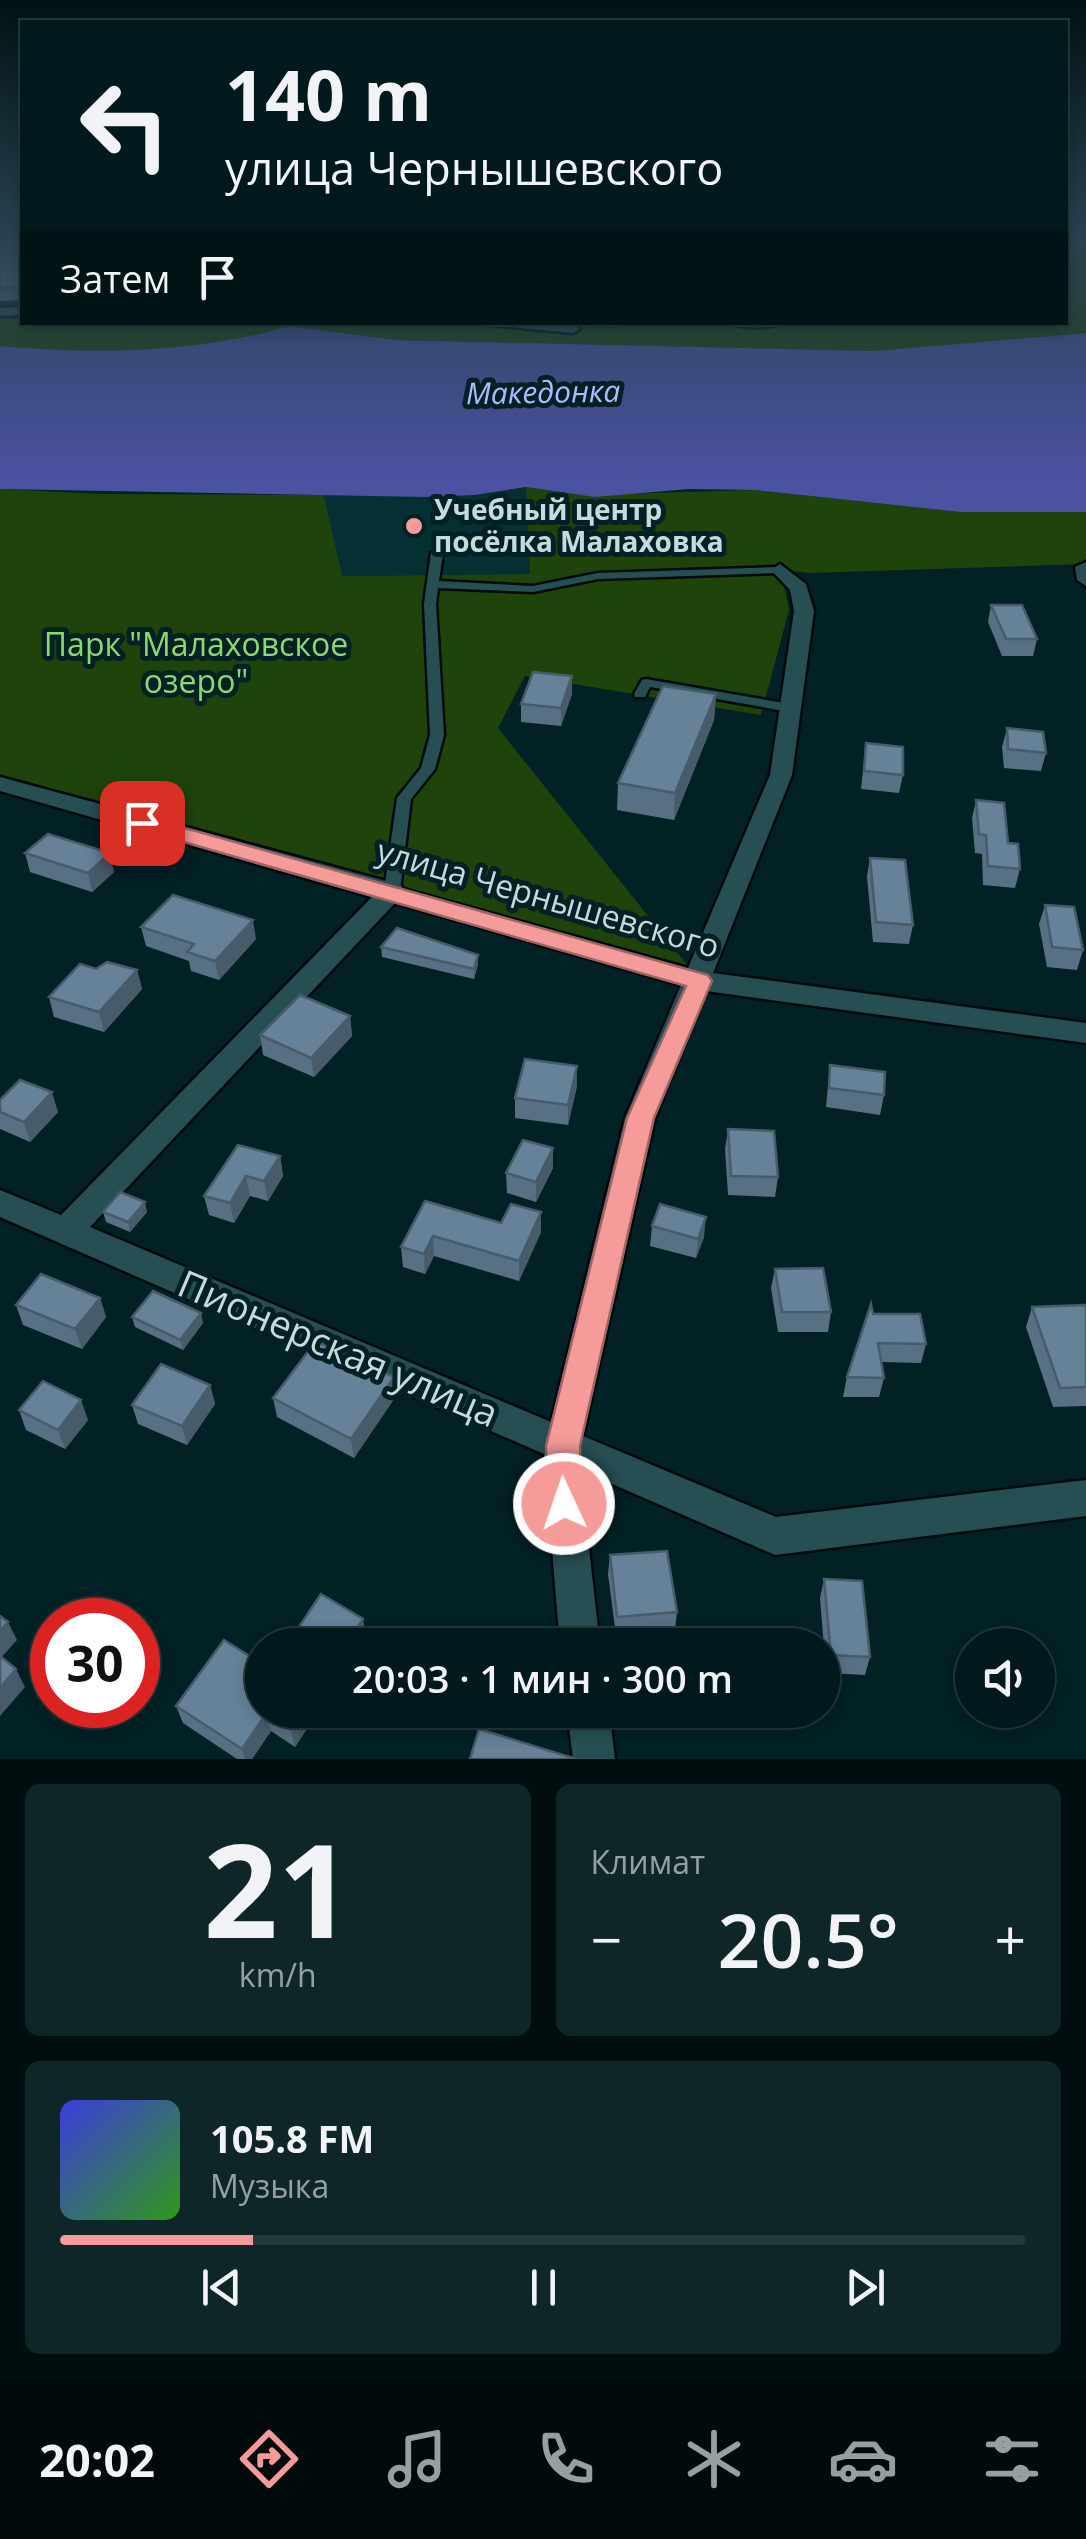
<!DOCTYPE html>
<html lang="ru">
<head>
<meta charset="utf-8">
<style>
  body { margin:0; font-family:"Open Sans",sans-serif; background:#0f2629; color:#f1f3f6; height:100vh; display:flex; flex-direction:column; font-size:38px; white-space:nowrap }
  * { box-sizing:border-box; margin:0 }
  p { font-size:32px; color:#96a0a3 }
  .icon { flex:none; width:55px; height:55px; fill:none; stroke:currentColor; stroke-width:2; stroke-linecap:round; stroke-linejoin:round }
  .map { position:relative; height:1759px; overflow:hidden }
  .drawer { display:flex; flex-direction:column; gap:25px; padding:25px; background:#010e0f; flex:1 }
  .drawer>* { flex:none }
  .guide { position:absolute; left:20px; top:20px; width:1048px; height:305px; border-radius:0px; box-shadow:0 5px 15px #0003,0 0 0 2px #23383b; background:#01191c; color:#f1f3f6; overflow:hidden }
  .controls { position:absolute; left:955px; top:1628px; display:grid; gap:20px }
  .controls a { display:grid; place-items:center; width:100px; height:100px; border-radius:50%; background:#01191c; box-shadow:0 5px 15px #0003,0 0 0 2px #23383b; font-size:50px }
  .speed { position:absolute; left:30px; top:1598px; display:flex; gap:20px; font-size:50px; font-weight:700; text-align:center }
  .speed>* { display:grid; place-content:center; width:130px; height:130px; border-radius:50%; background:#01191c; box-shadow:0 5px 15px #0003,0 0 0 2px #23383b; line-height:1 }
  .speed .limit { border:15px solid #d22; background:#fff; color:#111 }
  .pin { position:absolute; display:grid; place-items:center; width:85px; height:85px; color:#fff; margin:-42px; border-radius:20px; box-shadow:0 5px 15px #0006 }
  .me { position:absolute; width:110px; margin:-55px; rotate:357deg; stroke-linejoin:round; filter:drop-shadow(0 0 8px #0008) }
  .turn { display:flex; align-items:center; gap:35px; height:210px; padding:0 40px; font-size:45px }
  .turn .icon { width:130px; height:130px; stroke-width:2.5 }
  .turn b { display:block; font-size:70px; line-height:85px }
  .then { display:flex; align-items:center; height:95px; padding:0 40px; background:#0003; gap:20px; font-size:38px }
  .big { font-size:75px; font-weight:600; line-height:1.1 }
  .drawer .card { flex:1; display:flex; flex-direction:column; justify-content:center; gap:15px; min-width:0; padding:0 35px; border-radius:15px; background:#0f2629 }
  .drawer .dial { align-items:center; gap:0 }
  .dial b { font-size:130px; line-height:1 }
  .song { display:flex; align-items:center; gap:30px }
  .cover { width:120px; height:120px; border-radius:15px; background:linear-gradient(135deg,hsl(240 70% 55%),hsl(110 70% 35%)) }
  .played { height:10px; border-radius:5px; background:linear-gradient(90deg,#f59b99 20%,#23383b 20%) }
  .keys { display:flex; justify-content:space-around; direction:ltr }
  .heat { display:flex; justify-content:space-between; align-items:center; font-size:55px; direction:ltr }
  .drawer .tiles { flex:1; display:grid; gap:25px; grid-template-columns:1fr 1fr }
  .card:last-child { grid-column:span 2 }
  .trip { position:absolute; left:245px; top:1628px; width:595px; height:100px; border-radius:50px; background:#01191c; box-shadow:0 5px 15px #0003,0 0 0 2px #23383b; font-weight:600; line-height:100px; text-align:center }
  .menu { display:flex; height:160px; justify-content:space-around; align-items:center; background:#000a0b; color:#96a0a3 }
  .menu .icon { width:70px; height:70px }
  .menu .current { color:#f59b99 }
  .menu b { font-size:45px; color:#f1f3f6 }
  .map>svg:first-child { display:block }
  .built { fill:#042f33 }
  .green { fill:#1e440c }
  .water { fill:#4c52a2 }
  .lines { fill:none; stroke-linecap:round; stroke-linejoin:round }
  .lane-casing { stroke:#00090c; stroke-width:5 }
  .street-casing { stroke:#00090c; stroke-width:5 }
  .lane { fill:#264f54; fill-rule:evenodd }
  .street { fill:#264f54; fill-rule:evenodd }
  .wall { fill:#587083 }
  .shaded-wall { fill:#475b6a }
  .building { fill:#668298; stroke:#475b6a; stroke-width:2.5 }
  .route { fill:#f59b99; stroke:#9f6563; stroke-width:2.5 }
  .poi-dot { fill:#f59b99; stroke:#012125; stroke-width:4 }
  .labels { text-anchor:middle; stroke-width:10; stroke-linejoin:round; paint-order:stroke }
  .far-poi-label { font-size:28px; font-weight:bold; fill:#c5dbde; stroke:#012125; text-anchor:start }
  .far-water-label { font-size:30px; font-style:italic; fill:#afbafc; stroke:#012125 }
  .park-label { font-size:32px; fill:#8dd86f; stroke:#012125 }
  .street-label { font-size:32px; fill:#c5dbde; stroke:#012125 }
  .near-street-label { font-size:38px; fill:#c5dbde; stroke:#012125 }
</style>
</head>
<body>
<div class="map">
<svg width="1086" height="1759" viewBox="0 0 1086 1759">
  <rect width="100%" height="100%" fill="#012125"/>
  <!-- built -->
  <path class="built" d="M526,487l4,87 -189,2 -17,-81h151z"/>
  <!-- green -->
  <g class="green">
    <path d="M1065,239h21v94l-211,18 -480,-11 -104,-14 -39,12 -89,12 -105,1 -58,-5v-27l22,-1v4h400l180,6 150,-6h313z"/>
    <path d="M526,487l56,8 172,-5 206,22h126v52l-276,9 -29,-3 8,40 -28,105 -236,-39 -27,52 202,253 -700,-197v-295l104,5 220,1 18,81 188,-2z"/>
  </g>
  <!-- water -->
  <path class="water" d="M291,326l104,14 480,11 211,-18v179h-126l-206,-22 -65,-1 -94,8 -69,-10 -51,8 -51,2 -424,-8v-143c98,9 196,7 291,-20z"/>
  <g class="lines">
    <defs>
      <g id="lane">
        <path d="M437,550l6,3 -4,28 94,5 65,-13 182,-6 6,3 -6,3 -182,6 -65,13 -95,-4 -2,16 8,131 -9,34 -24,30 -11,92 -8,5 -8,-5 13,-93 24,-30 9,-33 -6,-131 7,-51z"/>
        <path d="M646,679l144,25 6,4 -6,4 -140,-25 -5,10h-10l-1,-3 8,-14z"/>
      </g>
      <g id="street">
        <path d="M22,307v8l-22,1v-8z"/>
        <path d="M460,322c28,0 98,-7 120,7l-7,4z"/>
        <path d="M729,322h55c-12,7 -43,7 -55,0z"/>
        <path d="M1086,562v24l-9,-6 -2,-13z"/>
        <path d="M780,564l26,20 8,27 -22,164 -79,198 373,50v20l-380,-52 -51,127 -72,318 193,81 310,-37v36l-311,39 -195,-85 20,175h-40l-16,-191 -544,-237v-27l61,25 311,-318 -372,-106v-14l401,108 2,4 285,79 82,-193 24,-164 -4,-21 -19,-20zM395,903l286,82 -56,133 -74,304 -461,-195z"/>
        <path d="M567,1710h42l6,49h-42z"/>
      </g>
    </defs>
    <!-- lane casing -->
    <use href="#lane" class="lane-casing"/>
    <!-- street casing -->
    <use href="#street" class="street-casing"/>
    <!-- lane -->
    <use href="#lane" class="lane"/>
    <!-- street -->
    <use href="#street" class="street"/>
  </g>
  <!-- wall -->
  <g class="wall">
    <path d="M0,239h22v61l-22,1z"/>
    <path d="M991,605l46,34 -4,17h-31l-14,-34z"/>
    <path d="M572,676v18l-11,32 -40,-4v-18z"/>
    <path d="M716,694l-2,26 -40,100 -57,-10 1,-27z"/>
    <path d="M1007,728l39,25 -5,18 -37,-3 -2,-21z"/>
    <path d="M866,743l37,32 -4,18 -38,-4z"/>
    <path d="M976,800l32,43 12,26 -5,19 -32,-3 -1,-31 -7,-1 -3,-35z"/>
    <path d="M25,853h85l4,19 -22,20 -62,-20z"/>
    <path d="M870,858l43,67 -4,19 -36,-2 -6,-65z"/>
    <path d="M1045,905l38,45 -6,20 -30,-3 -8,-43z"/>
    <path d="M141,927l115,12 -37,41 -28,-9 -2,-10 -43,-15z"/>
    <path d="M381,947l97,17 -4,15 -92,-22z"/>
    <path d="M96,969l41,1 5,19 -38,43 -50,-15 -5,-20z"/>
    <path d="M350,1016l2,20 -38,41 -51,-22 -3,-20z"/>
    <path d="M830,1065l54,30 -4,20 -54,-8z"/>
    <path d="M577,1086l-9,39 -53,-7v-20z"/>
    <path d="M0,1100l58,12 -28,30 -30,-13z"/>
    <path d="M728,1129l50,48 -3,20 -47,-2 -3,-46z"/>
    <path d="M553,1148v20l-17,34 -29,-9 -1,-20z"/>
    <path d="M280,1156l3,20 -15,25 -18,-5 -16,27 -25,-8 -5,-19z"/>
    <path d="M425,1201l76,22 40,9 -22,49 -85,-25 -9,18 -22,-7 -2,-20z"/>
    <path d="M103,1212h44l-17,20 -24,-10z"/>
    <path d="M652,1226l52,11 -8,21 -46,-12z"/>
    <path d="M775,1269l56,43 -3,20h-50l-7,-44z"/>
    <path d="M100,1298l6,19 -24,32 -59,-24 -7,-20z"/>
    <path d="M1086,1305v101l-33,1 -27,-80 6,-20z"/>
    <path d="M873,1314l53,30 -5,19 -40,-1 3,16 -5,19h-36l4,-20z"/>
    <path d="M132,1317l71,6 -20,27 -48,-23z"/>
    <path d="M210,1385l5,19 -28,41 -49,-21 -6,-19z"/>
    <path d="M396,1396l-42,62 -77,-41 -4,-19z"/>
    <path d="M19,1410l69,10 -23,29 -39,-19z"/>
    <path d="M610,1555l67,57 -2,18 -59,5 -8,-61z"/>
    <path d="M824,1579l46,78 -5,18 -39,-2 -6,-75z"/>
    <path d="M176,1706l143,4 -24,37 -24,-16 -19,28h-15l-54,-36z"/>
  </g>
  <!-- shaded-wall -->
  <g class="shaded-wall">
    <path d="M572,676v18l-11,32v-18z"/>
    <path d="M716,694l-2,26 -40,100 1,-27z"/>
    <path d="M110,853l4,19 -22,20 -4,-19z"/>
    <path d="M253,920l3,19 -37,41 -4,-19z"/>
    <path d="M478,955v9l-4,15v-10z"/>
    <path d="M137,970l5,19 -38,43 -5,-20z"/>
    <path d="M350,1016l2,20 -38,41 -3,-19z"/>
    <path d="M577,1066v20l-9,39v-20z"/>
    <path d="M52,1092l6,20 -28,30 -6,-20z"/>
    <path d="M553,1148v20l-17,34v-20z"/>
    <path d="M280,1156l3,20 -15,25 -4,-20z"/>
    <path d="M246,1176l4,20 -16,27 -4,-20z"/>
    <path d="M145,1202l2,10 -17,20 -2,-10z"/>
    <path d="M541,1212v20l-22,49v-20z"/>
    <path d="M706,1217l-2,20 -8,21 2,-19z"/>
    <path d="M433,1236l1,20 -9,18 -1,-20z"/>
    <path d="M100,1298l6,19 -24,32 -7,-20z"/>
    <path d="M201,1313l2,10 -20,27 -3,-10z"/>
    <path d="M394,1377l2,19 -42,62 -3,-19z"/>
    <path d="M210,1385l5,19 -28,41 -5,-19z"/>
    <path d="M81,1400l7,20 -23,29 -7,-19z"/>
    <path d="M363,1619l3,18 -5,8h-15z"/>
    <path d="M8,1622l9,18 -17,19v-28z"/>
    <path d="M16,1669l9,18 -25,29v-28z"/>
    <path d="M304,1710h15l-24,37 -4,-17z"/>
    <path d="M266,1714l5,17 -19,28h-7l-3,-10z"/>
  </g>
  <!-- building -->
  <g class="building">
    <path d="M0,239h22v48l-22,1z"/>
    <path d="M991,605h31l15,34h-31z"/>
    <path d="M533,672l39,4 -11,32 -40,-4z"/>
    <path d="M663,686l53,8 -41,99 -57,-10z"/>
    <path d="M1007,728l36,4 3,21 -38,-4z"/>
    <path d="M866,743l37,4v28l-39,-4z"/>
    <path d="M976,800l28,3 4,40 10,1 2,25 -32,-3 -2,-31 -7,-1z"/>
    <path d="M48,834l62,19 -22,20 -63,-20z"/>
    <path d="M870,858l35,2 8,65 -37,-3z"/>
    <path d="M173,895l80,25 -38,41 -28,-9 7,-8 -53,-17z"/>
    <path d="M1045,905l29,2 9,43 -31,-3z"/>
    <path d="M397,928l81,27 -4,14 -93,-22z"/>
    <path d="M107,962l30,8 -38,42 -50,-15 31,-33 16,5z"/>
    <path d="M300,995l50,21 -39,42 -51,-23z"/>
    <path d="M525,1059l52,7 -9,39 -53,-7z"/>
    <path d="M830,1065l55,7 -1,23 -55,-7z"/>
    <path d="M20,1080l32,12 -28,30 -24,-10v-12z"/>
    <path d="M728,1129l46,2 4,46 -47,-1z"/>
    <path d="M523,1140l30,8 -17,34 -30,-9z"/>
    <path d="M238,1145l42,11 -16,25 -18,-5 -16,27 -26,-7z"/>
    <path d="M120,1192l25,10 -17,20 -25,-10z"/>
    <path d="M425,1201l76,22 10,-19 30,8 -22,49 -86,-25 -9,18 -23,-7z"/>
    <path d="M660,1204l46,13 -8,22 -46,-13z"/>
    <path d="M823,1268l8,44h-49l-7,-43z"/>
    <path d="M41,1274l59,24 -25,31 -59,-24z"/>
    <path d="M153,1291l48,22 -21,27 -48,-23z"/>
    <path d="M871,1304l2,10h47l6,30 -48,-1 6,35 -37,-1z"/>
    <path d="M1086,1305v82l-26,1 -28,-81z"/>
    <path d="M316,1341l78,36 -43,62 -78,-41z"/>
    <path d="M161,1364l49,21 -28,41 -50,-21z"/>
    <path d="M43,1381l38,19 -23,30 -39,-20z"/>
    <path d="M667,1551l10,61 -60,5 -7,-62z"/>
    <path d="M824,1579l38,2 8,76 -39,-2z"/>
    <path d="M321,1594l42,25 -17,26h-59z"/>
    <path d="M0,1616l8,6 -8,9z"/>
    <path d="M224,1640l38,24v46h42l-13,20 -25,-16 -24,35 -66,-43z"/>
    <path d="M0,1656l16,13 -16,19z"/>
    <path d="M479,1729l97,30h-106z"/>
  </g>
  <!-- sky -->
  <linearGradient id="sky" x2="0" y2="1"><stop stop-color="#011214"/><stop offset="0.49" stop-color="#274351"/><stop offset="1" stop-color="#274351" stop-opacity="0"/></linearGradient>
  <rect width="1086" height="485" fill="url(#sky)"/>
  <!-- route -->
  <path class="route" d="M142,816l566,159 4,6 -58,137 -74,328 2,58 -5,11 -13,5 -12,-5 -5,-11 -1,-58 81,-328 59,-132 -551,-158 -4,-5 4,-5z"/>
  <!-- markers -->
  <circle class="poi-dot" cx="414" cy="526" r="10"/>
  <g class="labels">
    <!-- far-poi labels -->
    <g class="far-poi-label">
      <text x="434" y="520">Учебный центр<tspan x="434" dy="32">посёлка Малаховка</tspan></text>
    </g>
    <!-- far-water labels -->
    <g class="far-water-label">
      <text transform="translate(543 393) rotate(-1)" y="10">Македонка</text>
    </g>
    <!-- park labels -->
    <g class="park-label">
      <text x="196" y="656">Парк "Малаховское<tspan x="196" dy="37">озеро"</tspan></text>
    </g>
    <!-- street labels -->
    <g class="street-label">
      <text transform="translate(548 899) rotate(16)" y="11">улица Чернышевского</text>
    </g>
    <!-- near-street labels -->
    <g class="near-street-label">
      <text transform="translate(338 1349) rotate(23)" y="13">Пионерская улица</text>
    </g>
  </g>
</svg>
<div class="controls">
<a><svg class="icon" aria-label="sound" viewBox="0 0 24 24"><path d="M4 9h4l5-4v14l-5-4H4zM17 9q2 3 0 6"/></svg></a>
</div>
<div class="speed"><div class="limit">30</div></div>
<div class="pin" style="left:142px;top:823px;background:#d93025"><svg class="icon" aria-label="arrive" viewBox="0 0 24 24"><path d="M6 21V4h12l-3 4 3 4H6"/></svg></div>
<svg class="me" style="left:564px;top:1504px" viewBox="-20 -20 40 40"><circle r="17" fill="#f59b99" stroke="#fff" stroke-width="3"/><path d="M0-11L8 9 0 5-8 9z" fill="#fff"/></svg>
<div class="trip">20:03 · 1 мин · 300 m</div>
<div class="guide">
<div class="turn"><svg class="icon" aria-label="left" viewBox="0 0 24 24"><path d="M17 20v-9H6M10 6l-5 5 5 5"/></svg><div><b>140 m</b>улица Чернышевского</div></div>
<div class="then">Затем<svg class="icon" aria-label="arrive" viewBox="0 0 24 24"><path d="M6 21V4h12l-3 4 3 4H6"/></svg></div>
</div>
</div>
<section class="drawer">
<div class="tiles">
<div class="card dial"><b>21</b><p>km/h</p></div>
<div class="card"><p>Климат</p>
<div class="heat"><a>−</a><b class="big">20.5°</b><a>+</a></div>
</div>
<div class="card">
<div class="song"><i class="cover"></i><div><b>105.8 FM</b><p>Музыка</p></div></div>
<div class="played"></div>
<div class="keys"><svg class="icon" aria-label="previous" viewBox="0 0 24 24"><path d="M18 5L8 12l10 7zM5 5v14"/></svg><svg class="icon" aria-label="pause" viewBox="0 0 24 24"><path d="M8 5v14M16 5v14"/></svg><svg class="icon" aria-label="next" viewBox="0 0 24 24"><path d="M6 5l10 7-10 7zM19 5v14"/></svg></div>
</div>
</div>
</section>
<nav class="menu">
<b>20:02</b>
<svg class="icon current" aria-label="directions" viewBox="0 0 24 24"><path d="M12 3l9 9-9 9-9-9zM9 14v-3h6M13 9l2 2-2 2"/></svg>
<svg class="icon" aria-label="music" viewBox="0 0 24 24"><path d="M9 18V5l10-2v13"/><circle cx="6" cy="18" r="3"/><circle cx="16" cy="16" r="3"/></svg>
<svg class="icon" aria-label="phone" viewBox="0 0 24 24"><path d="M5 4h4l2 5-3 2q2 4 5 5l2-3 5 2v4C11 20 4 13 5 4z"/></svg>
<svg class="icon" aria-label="climate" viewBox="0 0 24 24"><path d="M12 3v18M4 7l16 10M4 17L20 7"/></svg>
<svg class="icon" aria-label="car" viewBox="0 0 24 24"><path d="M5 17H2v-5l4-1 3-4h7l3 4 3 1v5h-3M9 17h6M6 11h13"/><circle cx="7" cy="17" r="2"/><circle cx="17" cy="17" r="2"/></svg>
<svg class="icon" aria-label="filters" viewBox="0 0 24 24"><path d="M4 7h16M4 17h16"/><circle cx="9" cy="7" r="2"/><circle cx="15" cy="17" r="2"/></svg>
</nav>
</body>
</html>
